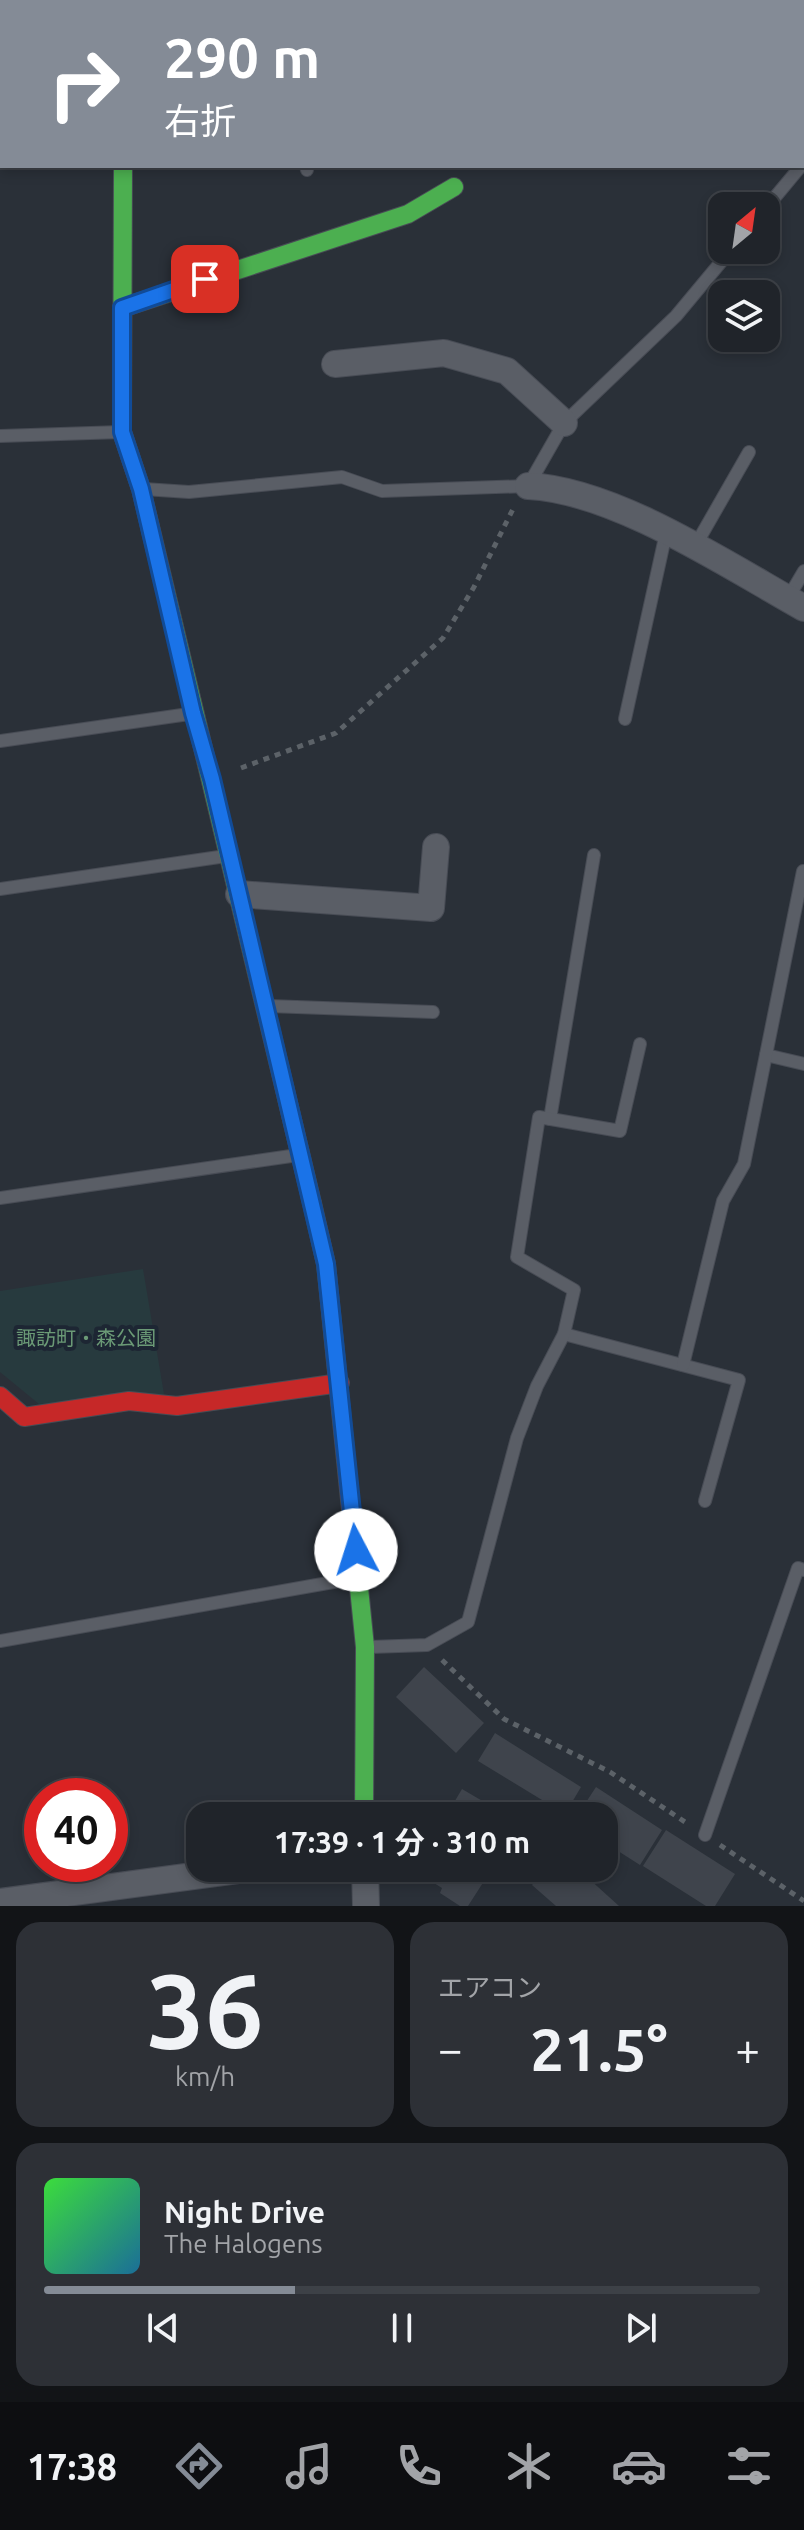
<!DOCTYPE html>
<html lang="ja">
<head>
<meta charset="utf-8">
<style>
  body { margin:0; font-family:Ubuntu,"Noto Sans JP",sans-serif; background:#2d3036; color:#f1f3f6; height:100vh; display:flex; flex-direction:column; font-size:30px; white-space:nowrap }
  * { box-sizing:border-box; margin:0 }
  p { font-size:26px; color:#a2a4a8 }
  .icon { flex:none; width:44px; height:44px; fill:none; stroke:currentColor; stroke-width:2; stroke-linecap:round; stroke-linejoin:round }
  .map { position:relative; height:1906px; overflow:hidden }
  .sheet { display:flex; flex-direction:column; gap:16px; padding:16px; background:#121417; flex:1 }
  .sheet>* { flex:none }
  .banner { position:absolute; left:0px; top:0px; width:804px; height:168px; box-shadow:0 4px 12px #0003,0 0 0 2px #3d4147; background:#848b96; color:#fff; overflow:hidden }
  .needle { width:52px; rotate:29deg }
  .fabs { position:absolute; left:708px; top:192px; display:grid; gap:16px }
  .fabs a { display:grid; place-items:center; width:72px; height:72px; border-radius:16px; background:#20242a; box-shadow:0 4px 12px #0003,0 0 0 2px #3d4147; font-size:40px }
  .speed { position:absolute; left:24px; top:1778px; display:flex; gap:16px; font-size:40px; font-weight:700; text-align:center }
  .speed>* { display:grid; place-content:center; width:104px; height:104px; border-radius:50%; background:#20242a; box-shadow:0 4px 12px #0003,0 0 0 2px #3d4147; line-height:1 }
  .speed .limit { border:12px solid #d22; background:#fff; color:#111 }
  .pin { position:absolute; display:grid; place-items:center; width:68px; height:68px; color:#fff; margin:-34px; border-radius:16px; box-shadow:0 4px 12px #0006 }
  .me { position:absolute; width:88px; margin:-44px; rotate:355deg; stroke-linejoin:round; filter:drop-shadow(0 0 6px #0008) }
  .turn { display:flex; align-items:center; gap:28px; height:168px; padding:0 32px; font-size:36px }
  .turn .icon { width:104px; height:104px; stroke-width:2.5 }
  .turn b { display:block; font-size:56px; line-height:68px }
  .big { font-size:60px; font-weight:700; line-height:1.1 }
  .sheet .tile { flex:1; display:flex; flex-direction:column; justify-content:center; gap:12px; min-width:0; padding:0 28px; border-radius:24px; background:#2d3036 }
  .sheet .dial { align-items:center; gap:0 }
  .dial b { font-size:104px; line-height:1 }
  .song { display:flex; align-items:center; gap:24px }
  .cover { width:96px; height:96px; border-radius:12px; background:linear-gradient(135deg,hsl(120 70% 55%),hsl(200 70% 35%)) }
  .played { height:8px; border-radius:4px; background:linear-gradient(90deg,#848b96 35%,#3d4147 35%) }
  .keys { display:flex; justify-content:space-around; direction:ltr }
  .heat { display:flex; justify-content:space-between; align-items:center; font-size:44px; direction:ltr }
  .sheet .tiles { flex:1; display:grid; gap:16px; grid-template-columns:1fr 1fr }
  .tile:last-child { grid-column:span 2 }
  .trip { position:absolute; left:186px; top:1802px; width:432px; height:80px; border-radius:24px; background:#20242a; box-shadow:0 4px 12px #0003,0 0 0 2px #3d4147; font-weight:700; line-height:80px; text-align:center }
  .menu { display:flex; height:128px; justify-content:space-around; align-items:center; background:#0d0e11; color:#a2a4a8 }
  .menu .icon { width:56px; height:56px }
  .menu .selected { color:#848b96 }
  .menu b { font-size:36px; color:#f1f3f6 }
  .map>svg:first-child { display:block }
  .green { fill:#273a3e }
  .building { fill:#3f444c }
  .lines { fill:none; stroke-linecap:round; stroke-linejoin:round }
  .lane-casing { stroke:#484c55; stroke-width:14 }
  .street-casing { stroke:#484c55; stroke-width:28 }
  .fast-casing { stroke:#484c55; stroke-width:20 }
  .jam-casing { stroke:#484c55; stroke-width:20 }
  .path { stroke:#5c6268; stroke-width:5; stroke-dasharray:6 6; stroke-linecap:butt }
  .lane { stroke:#5a5e66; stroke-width:12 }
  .street { stroke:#5a5e66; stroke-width:26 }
  .fast { stroke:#4caf50; stroke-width:18 }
  .jam { stroke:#c62828; stroke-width:18 }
  .route-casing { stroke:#114b97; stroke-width:20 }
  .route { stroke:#1a73e8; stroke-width:14 }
  .labels { text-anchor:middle; stroke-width:8; stroke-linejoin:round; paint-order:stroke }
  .park-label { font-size:20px; fill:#6b9a76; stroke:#1d2633 }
</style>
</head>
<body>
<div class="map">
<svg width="804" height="1906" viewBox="0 0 804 1906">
  <rect width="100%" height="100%" fill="#2a3038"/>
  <!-- green -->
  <path class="green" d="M143,1269l21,125 -125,10 -39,-32v-81z"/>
  <!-- building -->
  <g class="building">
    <path d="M424,1667l60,56 -28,30 -60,-56z"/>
    <path d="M495,1733l86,54 -16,27 -87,-53z"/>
    <path d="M596,1787l66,43 -22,35 -36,-23v-26h-27z"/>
    <path d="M462,1789l46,27h-62z"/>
    <path d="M666,1830l69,44 -20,32h-9l-63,-40z"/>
    <path d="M410,1868h61l15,10 -18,28h-8l-20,-13 2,-5z"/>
    <path d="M507,1868h22l-6,10z"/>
    <path d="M547,1868h30l42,38h-63l-24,-21z"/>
  </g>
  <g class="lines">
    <defs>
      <g id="lane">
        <path d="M229,0l1,2"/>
        <path d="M306,166l1,4"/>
        <path d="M766,208l35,-42"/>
        <path d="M0,436l121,-4"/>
        <path d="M144,489l45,3 153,-15 40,14 146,-5 36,-63 112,-107 55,-66"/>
        <path d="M694,548l55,-96"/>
        <path d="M788,598l16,-27"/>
        <path d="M625,719l41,-186"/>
        <path d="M0,741l189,-27"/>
        <path d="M0,889l226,-33"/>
        <path d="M269,1006l164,6"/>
        <path d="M766,1055l38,9"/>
        <path d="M550,1119l44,-264"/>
        <path d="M0,1198l298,-43"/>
        <path d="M564,1334l175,46 -34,121"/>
        <path d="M683,1365l40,-164 21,-37 59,-293"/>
        <path d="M0,1641l356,-63"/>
        <path d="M370,1647l57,-2 41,-23 49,-184 20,-52 27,-52 10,-44 -57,-33 22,-140 81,14 20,-87"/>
        <path d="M705,1835l93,-267 6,2"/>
      </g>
      <g id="street">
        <path d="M127,0v2"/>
        <path d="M371,0l1,2"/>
        <path d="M206,2l2,-2"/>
        <path d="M458,2l2,-2"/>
        <path d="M0,127h2"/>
        <path d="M335,364l109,-11 63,18 57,52"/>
        <path d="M528,486c87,4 199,79 276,122"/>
        <path d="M239,894l192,14 5,-61"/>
        <path d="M365,1868l1,38"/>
        <path d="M0,1902l253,-34"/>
      </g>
      <g id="fast">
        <path d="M123,166l-1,266 19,57 171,714"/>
        <path d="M122,308l286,-94 46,-27"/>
        <path d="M354,1539l11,108 -1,169"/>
      </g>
      <g id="jam">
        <path d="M312,1203l14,61 28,275"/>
        <path d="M0,1396l24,21 105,-16 48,5 163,-23"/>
      </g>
    </defs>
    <!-- lane casing -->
    <use href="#lane" class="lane-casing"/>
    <!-- street casing -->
    <use href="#street" class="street-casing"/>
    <!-- fast casing -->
    <use href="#fast" class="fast-casing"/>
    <!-- jam casing -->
    <use href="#jam" class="jam-casing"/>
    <!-- path -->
    <g class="path">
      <path d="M241,768l95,-35 107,-95 31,-51 40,-80"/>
      <path d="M442,1660l62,59 106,53 78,52"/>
      <path d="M720,1845l84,56"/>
    </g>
    <!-- lane -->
    <use href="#lane" class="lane"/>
    <!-- street -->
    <use href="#street" class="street"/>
    <!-- fast -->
    <use href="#fast" class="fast"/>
    <!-- jam -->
    <use href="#jam" class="jam"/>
  </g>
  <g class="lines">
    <defs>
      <path id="route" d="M205,279l-83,29v124l19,57 52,224 19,66 114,485 30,286"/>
    </defs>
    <!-- route casing -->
    <use href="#route" class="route-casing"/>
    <!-- route -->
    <use href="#route" class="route"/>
  </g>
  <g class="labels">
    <!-- park labels -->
    <g class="park-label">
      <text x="86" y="1345">諏訪町・森公園</text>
    </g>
  </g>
</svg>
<div class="fabs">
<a><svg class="needle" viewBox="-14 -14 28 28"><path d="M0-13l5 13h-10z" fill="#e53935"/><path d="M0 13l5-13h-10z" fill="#a2a4a8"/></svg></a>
<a><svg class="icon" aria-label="layers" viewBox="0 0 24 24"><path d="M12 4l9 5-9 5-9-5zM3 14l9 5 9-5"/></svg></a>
</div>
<div class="speed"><div class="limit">40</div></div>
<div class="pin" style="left:205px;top:279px;background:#d93025"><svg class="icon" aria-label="arrive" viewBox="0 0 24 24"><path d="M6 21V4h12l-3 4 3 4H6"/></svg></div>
<svg class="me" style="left:356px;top:1550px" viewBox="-20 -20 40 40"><circle r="19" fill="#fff"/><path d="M0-13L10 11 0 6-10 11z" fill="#1a73e8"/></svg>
<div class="trip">17:39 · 1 分 · 310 m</div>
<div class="banner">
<div class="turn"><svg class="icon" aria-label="right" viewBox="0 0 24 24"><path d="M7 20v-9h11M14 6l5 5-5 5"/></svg><div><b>290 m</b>右折</div></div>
</div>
</div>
<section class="sheet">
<div class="tiles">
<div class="tile dial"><b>36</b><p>km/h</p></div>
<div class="tile"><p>エアコン</p>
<div class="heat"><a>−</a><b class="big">21.5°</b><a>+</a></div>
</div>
<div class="tile">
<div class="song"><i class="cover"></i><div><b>Night Drive</b><p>The Halogens</p></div></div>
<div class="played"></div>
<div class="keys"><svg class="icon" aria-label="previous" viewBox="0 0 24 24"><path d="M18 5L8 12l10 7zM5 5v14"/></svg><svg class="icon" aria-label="pause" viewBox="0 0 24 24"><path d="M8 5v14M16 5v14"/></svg><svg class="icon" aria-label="next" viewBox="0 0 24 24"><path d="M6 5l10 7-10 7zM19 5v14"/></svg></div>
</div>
</div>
</section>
<nav class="menu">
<b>17:38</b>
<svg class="icon selected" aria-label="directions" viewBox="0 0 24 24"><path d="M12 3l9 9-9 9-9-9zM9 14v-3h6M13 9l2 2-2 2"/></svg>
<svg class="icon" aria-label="music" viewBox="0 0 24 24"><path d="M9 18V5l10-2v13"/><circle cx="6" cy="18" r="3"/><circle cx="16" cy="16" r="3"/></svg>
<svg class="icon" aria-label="phone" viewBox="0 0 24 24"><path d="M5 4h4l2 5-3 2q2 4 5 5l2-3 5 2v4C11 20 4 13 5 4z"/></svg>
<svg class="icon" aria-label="climate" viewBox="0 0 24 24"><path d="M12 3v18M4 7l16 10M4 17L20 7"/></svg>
<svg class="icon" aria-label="car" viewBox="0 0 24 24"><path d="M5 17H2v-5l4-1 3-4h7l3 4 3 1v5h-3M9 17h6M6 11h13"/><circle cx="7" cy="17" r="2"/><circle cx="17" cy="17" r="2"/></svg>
<svg class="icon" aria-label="filters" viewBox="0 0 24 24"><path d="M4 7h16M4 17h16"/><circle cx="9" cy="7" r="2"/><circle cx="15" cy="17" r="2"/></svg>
</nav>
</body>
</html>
